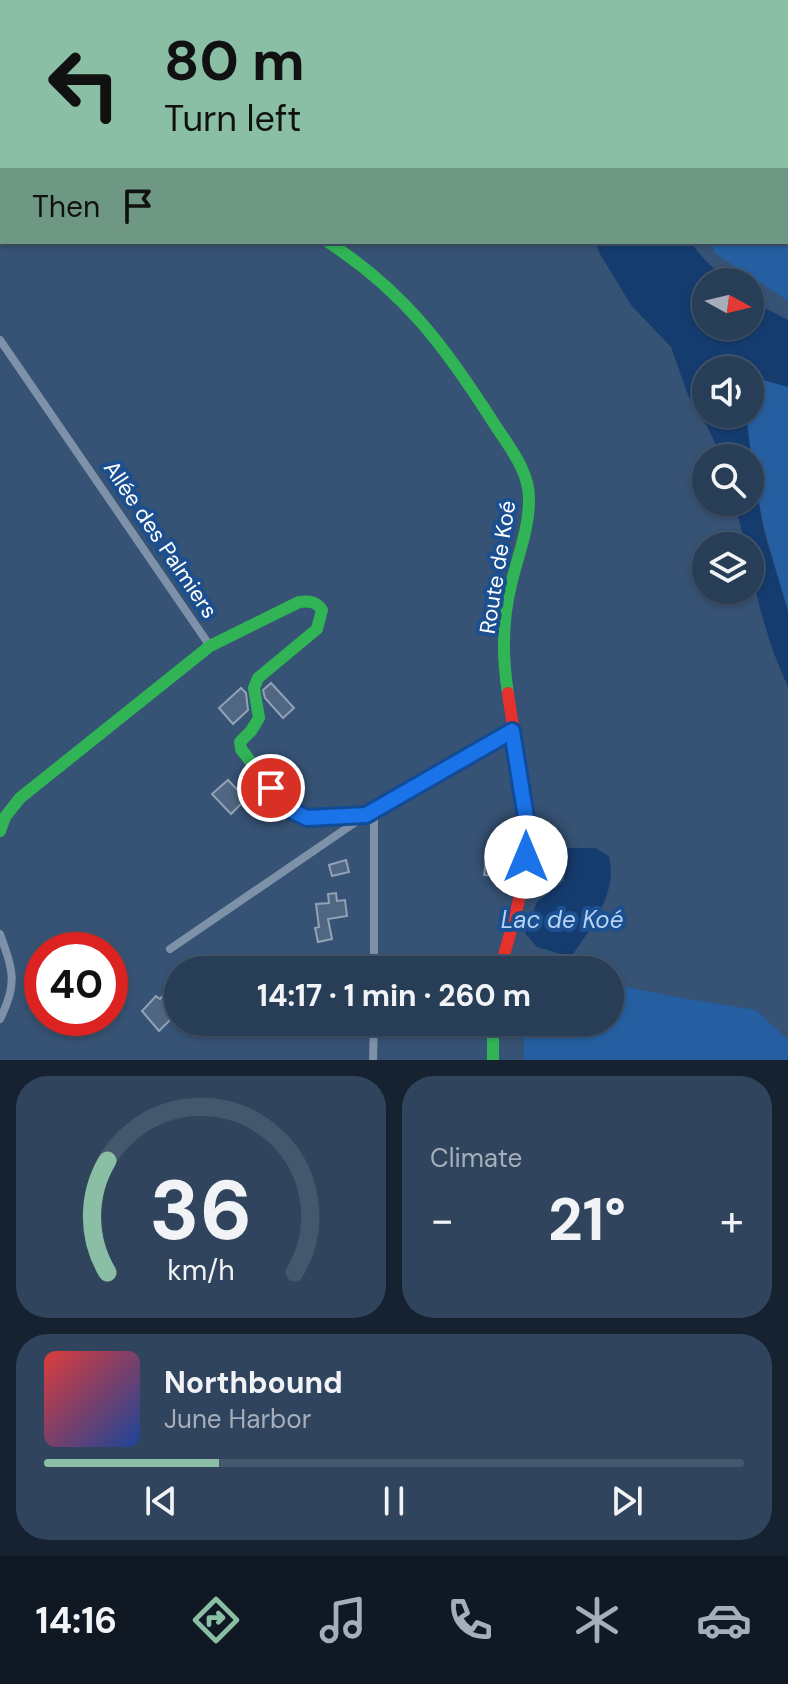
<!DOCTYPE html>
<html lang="en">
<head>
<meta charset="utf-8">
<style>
  body { margin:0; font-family:"DM Sans",sans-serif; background:#30455d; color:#f1f3f6; height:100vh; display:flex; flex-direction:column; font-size:30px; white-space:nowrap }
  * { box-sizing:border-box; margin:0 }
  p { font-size:26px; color:#a5aeba }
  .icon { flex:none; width:44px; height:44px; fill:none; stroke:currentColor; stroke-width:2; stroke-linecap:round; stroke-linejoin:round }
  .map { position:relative; height:1060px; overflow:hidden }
  .side { display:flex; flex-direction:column; gap:16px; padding:16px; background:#162230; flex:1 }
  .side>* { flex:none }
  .banner { position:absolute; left:0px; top:0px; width:788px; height:244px; box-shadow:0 2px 6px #0004,0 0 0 2px #44576d; background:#8abfa5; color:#111; overflow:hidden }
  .needle { width:52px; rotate:98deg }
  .tools { position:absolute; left:692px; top:268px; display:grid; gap:16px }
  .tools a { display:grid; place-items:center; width:72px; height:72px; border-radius:50%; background:#283e57; box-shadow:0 2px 6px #0004,0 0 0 2px #44576d; font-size:40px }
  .speed { position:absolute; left:24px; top:932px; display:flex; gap:16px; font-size:40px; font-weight:700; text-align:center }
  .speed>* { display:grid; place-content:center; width:104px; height:104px; border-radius:50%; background:#283e57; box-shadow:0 2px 6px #0004,0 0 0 2px #44576d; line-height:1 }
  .speed .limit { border:12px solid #d22; background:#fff; color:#111 }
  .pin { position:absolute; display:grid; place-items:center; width:68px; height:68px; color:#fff; margin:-34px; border:4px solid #fff; border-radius:50%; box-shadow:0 2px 8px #0007 }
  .me { position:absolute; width:88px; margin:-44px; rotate:0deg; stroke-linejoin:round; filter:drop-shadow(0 0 6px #0008) }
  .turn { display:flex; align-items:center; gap:28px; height:168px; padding:0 32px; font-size:36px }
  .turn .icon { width:104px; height:104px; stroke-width:2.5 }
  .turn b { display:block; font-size:56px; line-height:68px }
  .then { display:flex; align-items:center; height:76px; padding:0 32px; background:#0003; gap:16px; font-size:30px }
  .big { font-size:60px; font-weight:700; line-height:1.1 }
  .side .widget { flex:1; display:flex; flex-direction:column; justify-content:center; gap:12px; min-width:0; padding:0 28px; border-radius:32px; background:#30455d }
  .side .dial { align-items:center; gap:0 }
  .dial svg { height:208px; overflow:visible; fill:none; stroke:#44576d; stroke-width:7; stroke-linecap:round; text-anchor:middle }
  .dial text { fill:#f1f3f6; stroke:none }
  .song { display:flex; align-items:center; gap:24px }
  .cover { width:96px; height:96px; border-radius:12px; background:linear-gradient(135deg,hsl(0 70% 55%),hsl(220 70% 35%)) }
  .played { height:8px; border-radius:4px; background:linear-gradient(90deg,#8abfa5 25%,#44576d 25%) }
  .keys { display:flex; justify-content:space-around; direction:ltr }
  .heat { display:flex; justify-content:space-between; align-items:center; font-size:44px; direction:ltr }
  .side .tiles { flex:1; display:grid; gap:16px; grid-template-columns:1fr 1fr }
  .widget:last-child { grid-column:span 2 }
  .trip { position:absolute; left:164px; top:956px; width:460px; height:80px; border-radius:40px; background:#283e57; box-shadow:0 2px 6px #0004,0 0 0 2px #44576d; font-weight:700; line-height:80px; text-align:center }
  .dock { display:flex; height:128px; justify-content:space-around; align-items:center; background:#101923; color:#a5aeba }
  .dock .icon { width:56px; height:56px }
  .dock .selected { color:#8abfa5 }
  .dock b { font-size:36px; color:#f1f3f6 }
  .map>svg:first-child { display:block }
  .green { fill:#265fa1 }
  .water { fill:#153c6e }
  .building { fill:#506783; stroke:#92a2b6; stroke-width:2 }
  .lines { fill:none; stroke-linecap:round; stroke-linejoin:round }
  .path { stroke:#7d92a8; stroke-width:2; stroke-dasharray:4 6; stroke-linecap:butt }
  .lane { stroke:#7d92a8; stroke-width:4 }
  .street { stroke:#7d92a8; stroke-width:8 }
  .fast { stroke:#30b455; stroke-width:12 }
  .jam { stroke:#e5322d; stroke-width:12 }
  .route-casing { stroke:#114b97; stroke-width:20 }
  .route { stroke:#1a73e8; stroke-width:14 }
  .labels { text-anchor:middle; stroke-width:8; stroke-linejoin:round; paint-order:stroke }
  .street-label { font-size:22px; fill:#fff; stroke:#1b4f8f }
  .water-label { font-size:24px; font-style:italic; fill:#b5d3f5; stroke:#1b4f8f }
</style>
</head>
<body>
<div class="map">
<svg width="788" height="1060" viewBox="0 0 788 1060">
  <rect width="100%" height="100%" fill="#365274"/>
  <!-- green -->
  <g class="green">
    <path d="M227,0h265l-6,2h-260z"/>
    <path d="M788,137v164l-72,-47 -6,-12h76v-104z"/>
    <path d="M750,376l38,11v224c-19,-64 -39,-130 -42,-197h4z"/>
    <path d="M610,984l67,13 79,13 32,30v20h-264v-38h86z"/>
  </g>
  <!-- water -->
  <g class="water">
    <path d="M595,242h95l14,17 24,23h-22v44h44v-26l38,20v67l-38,-11v-6h-44v44h40l7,55 11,62 24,80v75c-17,-33 -38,-103 -38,-140h-4l-12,-44h16v-44h-28l-15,-32 -19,-31 -17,-48 -40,-42 -31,-51z"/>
    <path d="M566,848h29l14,8c1,6 2,13 2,19 -2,29 -24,59 -40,82l-34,-10 -12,-14 12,-31 27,-21z"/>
  </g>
  <!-- building -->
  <g class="building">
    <path d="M271,683l23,25 -11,10 -18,-20 -2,-8z"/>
    <path d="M241,688l5,5 2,17 -15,14 -14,-16z"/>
    <path d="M228,780l18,19 -15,15 -19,-20z"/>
    <path d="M488,848l16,2 -4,27 -16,-2z"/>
    <path d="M346,860l3,12 -17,4 -3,-11z"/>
    <path d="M336,893l1,8 8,-1 2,16 -19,3 4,20 -14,3 -3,-14 4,-1 -3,-23 13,-1 -1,-9z"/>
    <path d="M167,991l11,10v23l-5,-7 -14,14 -17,-20 14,-15 4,3z"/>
  </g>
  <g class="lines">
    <!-- path -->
    <g class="path">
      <path d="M286,2l2,-2"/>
      <path d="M515,2l7,-2"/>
    </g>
    <!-- lane -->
    <path class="lane" d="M217,2l1,-2"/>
    <!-- street -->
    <g class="street">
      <path d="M0,340l210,306"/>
      <path d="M0,934c13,36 18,50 0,85"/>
      <path d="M170,949l196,-134 146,-84"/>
      <path d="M374,970v-160"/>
      <path d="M373,1060l1,-38"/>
    </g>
    <!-- fast -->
    <g class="fast">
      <path d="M608,2l5,-2"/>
      <path d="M0,181l2,-1"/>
      <path d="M328,242c77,50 118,106 167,183 15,23 35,47 34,76 0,28 -12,57 -18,84 -9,36 -9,71 -3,108"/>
      <path d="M0,831l5,-14 15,-19 190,-152 89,-44c10,-1 17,-1 23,8l-5,19 -59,49 -4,10 5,30 -8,13 -11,11 1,7 45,59 21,10 59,-3"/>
      <path d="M493,1022v38"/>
    </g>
    <!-- jam -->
    <path class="jam" d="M500,970c11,-42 26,-84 27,-128 2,-50 -13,-100 -19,-149"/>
  </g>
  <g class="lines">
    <defs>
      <path id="route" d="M271,788l15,20 21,10 59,-3 146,-84 15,93 -1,33"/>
    </defs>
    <!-- route casing -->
    <use href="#route" class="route-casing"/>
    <!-- route -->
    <use href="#route" class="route"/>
  </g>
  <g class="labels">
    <!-- street labels -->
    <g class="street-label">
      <text transform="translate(161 539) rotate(56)" y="8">Allée des Palmiers</text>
      <text transform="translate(497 567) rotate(-81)" y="8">Route de Koé</text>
    </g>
    <!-- water labels -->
    <g class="water-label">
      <text x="562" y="928">Lac de Koé</text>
    </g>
  </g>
</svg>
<div class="tools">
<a><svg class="needle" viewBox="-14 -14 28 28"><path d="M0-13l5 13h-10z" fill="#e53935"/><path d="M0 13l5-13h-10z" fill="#a5aeba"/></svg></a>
<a><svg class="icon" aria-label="sound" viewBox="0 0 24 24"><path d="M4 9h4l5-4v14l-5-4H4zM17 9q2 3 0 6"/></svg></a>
<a><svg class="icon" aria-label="search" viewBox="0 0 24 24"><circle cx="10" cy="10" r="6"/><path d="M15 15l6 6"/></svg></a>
<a><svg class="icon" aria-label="layers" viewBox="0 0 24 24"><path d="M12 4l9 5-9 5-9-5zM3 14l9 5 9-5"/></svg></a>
</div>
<div class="speed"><div class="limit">40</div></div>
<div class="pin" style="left:271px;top:788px;background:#d93025"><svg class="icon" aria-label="arrive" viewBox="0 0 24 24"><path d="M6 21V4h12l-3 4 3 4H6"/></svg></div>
<svg class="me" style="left:526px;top:857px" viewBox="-20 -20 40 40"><circle r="19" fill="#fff"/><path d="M0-13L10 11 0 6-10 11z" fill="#1a73e8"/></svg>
<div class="trip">14:17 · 1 min · 260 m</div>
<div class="banner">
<div class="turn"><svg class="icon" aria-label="left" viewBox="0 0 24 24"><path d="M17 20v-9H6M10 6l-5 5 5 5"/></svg><div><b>80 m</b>Turn left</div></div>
<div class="then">Then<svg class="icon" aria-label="arrive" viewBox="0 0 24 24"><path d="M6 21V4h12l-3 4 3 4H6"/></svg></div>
</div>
</div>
<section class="side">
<div class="tiles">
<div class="widget dial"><svg viewBox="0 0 100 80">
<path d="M14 69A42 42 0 1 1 86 69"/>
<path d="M14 69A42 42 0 0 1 14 26" stroke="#8abfa5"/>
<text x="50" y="56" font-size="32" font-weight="700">36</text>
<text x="50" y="72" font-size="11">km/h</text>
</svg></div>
<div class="widget"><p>Climate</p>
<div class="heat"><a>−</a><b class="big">21°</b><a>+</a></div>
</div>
<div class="widget">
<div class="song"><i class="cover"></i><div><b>Northbound</b><p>June Harbor</p></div></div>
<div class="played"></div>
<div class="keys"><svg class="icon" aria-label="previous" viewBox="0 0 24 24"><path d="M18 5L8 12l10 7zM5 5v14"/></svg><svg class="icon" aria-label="pause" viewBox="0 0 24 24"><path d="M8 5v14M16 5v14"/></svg><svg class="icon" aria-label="next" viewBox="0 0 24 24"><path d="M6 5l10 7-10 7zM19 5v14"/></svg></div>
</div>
</div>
</section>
<nav class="dock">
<b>14:16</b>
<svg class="icon selected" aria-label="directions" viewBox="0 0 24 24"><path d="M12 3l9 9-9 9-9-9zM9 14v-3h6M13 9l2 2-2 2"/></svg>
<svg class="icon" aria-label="music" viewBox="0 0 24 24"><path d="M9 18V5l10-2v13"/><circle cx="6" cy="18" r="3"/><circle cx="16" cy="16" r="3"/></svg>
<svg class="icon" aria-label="phone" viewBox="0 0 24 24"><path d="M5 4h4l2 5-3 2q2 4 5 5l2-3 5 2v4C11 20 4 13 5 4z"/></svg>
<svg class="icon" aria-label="climate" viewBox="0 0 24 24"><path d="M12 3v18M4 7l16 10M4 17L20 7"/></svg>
<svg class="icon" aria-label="car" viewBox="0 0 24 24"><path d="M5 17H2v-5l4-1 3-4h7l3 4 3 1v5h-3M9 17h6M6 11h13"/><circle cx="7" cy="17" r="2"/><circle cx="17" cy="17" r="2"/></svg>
</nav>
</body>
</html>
